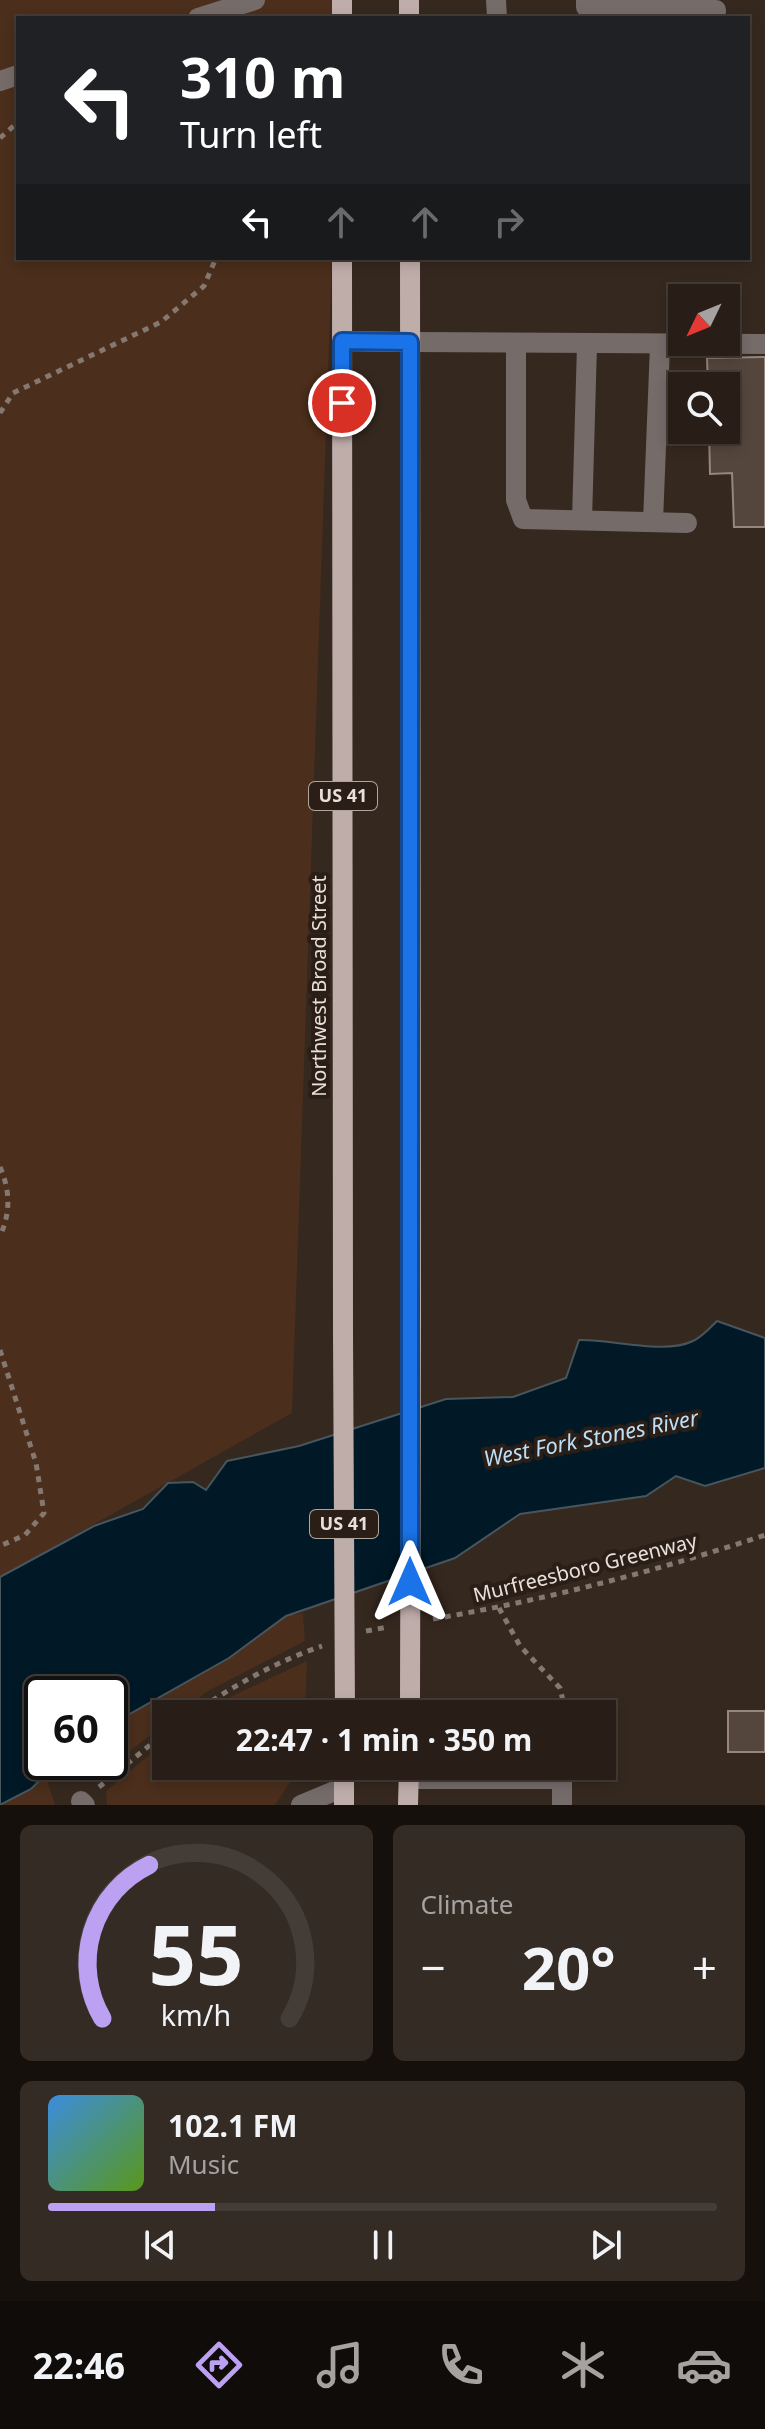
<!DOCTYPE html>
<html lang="en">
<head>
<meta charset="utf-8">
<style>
  body { margin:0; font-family:"Noto Sans",sans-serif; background:#342b24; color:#f1f3f6; height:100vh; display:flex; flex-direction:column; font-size:30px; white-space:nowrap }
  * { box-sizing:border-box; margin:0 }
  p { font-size:26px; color:#a5a2a1 }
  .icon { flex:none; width:44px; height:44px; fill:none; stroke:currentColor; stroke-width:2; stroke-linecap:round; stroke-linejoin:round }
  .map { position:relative; height:1805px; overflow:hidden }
  .panel { display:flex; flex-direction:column; gap:20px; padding:20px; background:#16100d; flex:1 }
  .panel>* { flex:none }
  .top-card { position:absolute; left:16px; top:16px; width:734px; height:244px; border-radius:0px; box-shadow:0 4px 12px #0003,0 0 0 2px #443c36; background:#202124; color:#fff; overflow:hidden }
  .needle { width:52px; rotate:227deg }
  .controls { position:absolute; left:668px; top:284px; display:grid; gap:16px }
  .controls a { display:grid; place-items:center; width:72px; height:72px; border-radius:0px; background:#281e17; box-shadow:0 4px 12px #0003,0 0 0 2px #443c36; font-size:40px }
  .speed { position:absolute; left:24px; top:1676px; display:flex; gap:16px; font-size:40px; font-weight:700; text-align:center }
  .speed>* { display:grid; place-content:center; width:104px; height:104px; border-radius:50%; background:#281e17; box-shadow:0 4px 12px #0003,0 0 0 2px #443c36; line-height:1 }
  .speed .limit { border:4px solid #111; border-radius:12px; background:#fff; color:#111 }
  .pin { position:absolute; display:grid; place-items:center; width:68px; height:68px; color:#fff; margin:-34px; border:4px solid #fff; border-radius:50%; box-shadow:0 2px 8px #0007 }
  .me { position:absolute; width:88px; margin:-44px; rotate:0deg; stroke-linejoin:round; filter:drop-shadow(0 0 6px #0008) }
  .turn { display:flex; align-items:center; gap:28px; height:168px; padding:0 32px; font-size:36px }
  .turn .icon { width:104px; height:104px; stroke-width:2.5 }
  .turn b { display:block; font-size:56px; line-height:68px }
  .lanes { display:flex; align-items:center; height:76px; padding:0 32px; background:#0003; justify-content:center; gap:40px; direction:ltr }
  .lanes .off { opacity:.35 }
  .big { font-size:60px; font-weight:700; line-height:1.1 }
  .panel .card { flex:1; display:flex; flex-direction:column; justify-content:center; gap:12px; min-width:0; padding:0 28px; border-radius:12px; background:#342b24 }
  .panel .dial { align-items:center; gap:0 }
  .dial svg { height:208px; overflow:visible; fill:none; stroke:#443c36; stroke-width:7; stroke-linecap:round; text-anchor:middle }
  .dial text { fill:#f1f3f6; stroke:none }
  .song { display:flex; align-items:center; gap:24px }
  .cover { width:96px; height:96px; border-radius:12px; background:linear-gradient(135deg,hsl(210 70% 55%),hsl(90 70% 35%)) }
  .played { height:8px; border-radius:4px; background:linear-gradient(90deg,#bca0f2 25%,#443c36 25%) }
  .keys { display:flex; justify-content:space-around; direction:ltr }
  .heat { display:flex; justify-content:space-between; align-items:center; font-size:44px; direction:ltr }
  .panel .tiles { flex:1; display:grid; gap:20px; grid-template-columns:1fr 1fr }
  .card:last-child { grid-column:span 2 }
  .trip { position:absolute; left:152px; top:1700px; width:464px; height:80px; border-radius:0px; background:#281e17; box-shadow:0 4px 12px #0003,0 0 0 2px #443c36; font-weight:700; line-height:80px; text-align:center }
  .menu { display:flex; height:128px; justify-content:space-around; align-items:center; background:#100c09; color:#a5a2a1 }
  .menu .icon { width:56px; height:56px }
  .menu .active { color:#bca0f2 }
  .menu b { font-size:36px; color:#f1f3f6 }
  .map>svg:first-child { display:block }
  .green { fill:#4b2e1b }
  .water { fill:#011927; stroke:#47555d; stroke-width:2 }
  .building { fill:#55463d; stroke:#96867c; stroke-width:2 }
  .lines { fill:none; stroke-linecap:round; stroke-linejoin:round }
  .path { stroke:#847871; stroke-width:5; stroke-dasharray:6 6; stroke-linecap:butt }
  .minor { stroke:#756c6a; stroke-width:20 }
  .major { stroke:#bfadaa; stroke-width:20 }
  .major-bridge { stroke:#bfadaa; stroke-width:20 }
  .route-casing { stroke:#114b97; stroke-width:20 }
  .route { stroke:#1a73e8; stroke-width:14 }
  .labels { text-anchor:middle; stroke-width:8; stroke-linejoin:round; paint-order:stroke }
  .shield { fill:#2a1e16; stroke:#b0a6a0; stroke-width:2 }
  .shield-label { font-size:18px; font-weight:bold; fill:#e9e0db }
  .street-label { font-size:20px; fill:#e9e0db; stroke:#2a1e16 }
  .water-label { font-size:22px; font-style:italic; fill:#bcdff7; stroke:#2a1e16 }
</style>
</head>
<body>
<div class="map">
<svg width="765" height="1805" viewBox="0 0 765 1805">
  <rect width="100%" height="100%" fill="#35281f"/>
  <!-- green -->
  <g class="green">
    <path d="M0,0h341l-1,18h-322v240h314l-40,1155 -292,164z"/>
    <path d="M303,1613l2,28 -97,50 -30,23h-12v9l-49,38 -42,19 -8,-18h43v-37l119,-67 57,-42z"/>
    <path d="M307,1661l-2,53h-100l27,-18z"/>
    <path d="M166,1741v25h135l-26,39h-168l-1,-14z"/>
    <path d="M45,1774l10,31h-52l28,-16z"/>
  </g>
  <!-- water -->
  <path class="water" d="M717,1321l48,17v130l-60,18 -29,-10 -30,20 -126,18 -65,44 -169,58 -57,42 -119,67v-31h-68v68h16l-27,27 -31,16v-228l94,-51 49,-17 25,-26 25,-1 13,8 21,-29 72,-15 147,-47 67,-2 53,-19 13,-38c33,-1 85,15 114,1 9,-4 17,-13 24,-20z"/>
  <!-- building -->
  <g class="building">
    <path d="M765,357v170h-31l-2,-54 -22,1 -1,-44h17v-44h-18l-1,-28z"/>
    <rect x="728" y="1711" width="37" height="41"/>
  </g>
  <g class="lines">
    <!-- path -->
    <g class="path">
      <path d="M0,138l18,-16"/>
      <path d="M0,413l13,-20 148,-71 43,-36 12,-28"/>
      <path d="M0,1167c10,23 11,45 0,69"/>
      <path d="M0,1350l36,113 8,50 -19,22 -25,11"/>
      <path d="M499,1608l21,38 40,42 6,26"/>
      <path d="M433,1619c112,-19 224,-48 332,-84"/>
      <path d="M366,1631l22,-4"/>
      <path d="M192,1714c41,-28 83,-52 130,-68"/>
      <path d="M99,1787l67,-55"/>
    </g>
    <!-- minor -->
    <g class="minor">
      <path d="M496,0l1,18"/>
      <path d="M586,0v7l130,3 -1,8"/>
      <path d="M198,18l57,-18"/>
      <path d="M0,81l18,-6"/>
      <path d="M410,342l355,2"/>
      <path d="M516,346v154l7,19 164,4"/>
      <path d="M582,520l5,-175"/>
      <path d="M653,522l7,-177"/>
      <path d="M409,1779h153v26"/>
      <path d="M81,1801l4,4"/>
      <path d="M301,1805l43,-18"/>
    </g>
    <!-- major -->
    <g class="major">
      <path d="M342,0v18"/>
      <path d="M409,0v18"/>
      <path d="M342,258l1,1076"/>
      <path d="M410,258l1,1056"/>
      <path d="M342,341l68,1"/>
      <path d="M344,1805v-39"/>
      <path d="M408,1805l1,-39"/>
    </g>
    <!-- major-bridge -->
    <g class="major-bridge">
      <path d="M343,1334l2,380"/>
      <path d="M410,1702l1,-388"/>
    </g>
  </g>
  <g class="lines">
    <defs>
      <path id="route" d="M342,403v-62l68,1v1240"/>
    </defs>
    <!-- route casing -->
    <use href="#route" class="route-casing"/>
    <!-- route -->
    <use href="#route" class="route"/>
  </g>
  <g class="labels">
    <!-- shield labels -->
    <g class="shield">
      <rect x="309" y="782" width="68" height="28" rx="6"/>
      <rect x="310" y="1510" width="68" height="28" rx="6"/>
    </g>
    <g class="shield-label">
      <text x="343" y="802">US 41</text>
      <text x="344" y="1530">US 41</text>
    </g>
    <!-- street labels -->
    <g class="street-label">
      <text transform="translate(319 986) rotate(-90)" y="7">Northwest Broad Street</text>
      <text transform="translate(585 1568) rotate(-14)" y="7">Murfreesboro Greenway</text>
    </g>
    <!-- water labels -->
    <g class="water-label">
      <text transform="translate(591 1438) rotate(-11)" y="8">West Fork Stones River</text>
    </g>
  </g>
</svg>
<div class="controls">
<a><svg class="needle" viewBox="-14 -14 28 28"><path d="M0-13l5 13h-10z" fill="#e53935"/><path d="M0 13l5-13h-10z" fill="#a5a2a1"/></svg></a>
<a><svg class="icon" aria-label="search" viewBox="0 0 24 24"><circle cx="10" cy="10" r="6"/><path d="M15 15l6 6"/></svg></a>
</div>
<div class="speed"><div class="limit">60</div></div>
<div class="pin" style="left:342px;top:403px;background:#d93025"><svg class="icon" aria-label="arrive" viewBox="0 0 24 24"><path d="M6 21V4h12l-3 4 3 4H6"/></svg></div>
<svg class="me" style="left:410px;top:1582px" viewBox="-20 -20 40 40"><path d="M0-17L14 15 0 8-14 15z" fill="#1a73e8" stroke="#fff" stroke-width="4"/></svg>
<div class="trip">22:47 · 1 min · 350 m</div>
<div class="top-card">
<div class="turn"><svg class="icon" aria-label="left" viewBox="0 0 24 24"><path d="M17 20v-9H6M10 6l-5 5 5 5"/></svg><div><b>310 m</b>Turn left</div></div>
<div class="lanes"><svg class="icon" aria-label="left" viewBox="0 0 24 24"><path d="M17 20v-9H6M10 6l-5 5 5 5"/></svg><svg class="icon off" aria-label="ahead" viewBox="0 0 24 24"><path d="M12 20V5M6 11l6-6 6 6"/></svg><svg class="icon off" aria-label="ahead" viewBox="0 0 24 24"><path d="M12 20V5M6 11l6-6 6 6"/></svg><svg class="icon off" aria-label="right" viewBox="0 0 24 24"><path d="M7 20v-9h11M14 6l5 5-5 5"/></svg></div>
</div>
</div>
<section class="panel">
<div class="tiles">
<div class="card dial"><svg viewBox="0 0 100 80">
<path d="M14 69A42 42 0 1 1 86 69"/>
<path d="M14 69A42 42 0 0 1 32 10" stroke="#bca0f2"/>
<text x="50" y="56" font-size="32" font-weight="700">55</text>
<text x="50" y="72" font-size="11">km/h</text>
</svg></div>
<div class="card"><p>Climate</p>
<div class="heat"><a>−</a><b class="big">20°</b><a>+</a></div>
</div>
<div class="card">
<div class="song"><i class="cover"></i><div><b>102.1 FM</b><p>Music</p></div></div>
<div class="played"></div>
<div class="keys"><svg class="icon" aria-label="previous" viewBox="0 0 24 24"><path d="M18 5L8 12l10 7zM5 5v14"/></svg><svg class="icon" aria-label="pause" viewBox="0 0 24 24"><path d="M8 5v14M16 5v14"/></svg><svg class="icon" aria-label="next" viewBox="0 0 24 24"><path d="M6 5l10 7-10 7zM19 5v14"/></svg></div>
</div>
</div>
</section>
<nav class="menu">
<b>22:46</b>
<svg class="icon active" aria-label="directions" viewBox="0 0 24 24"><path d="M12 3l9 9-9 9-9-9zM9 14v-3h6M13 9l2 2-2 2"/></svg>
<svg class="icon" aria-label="music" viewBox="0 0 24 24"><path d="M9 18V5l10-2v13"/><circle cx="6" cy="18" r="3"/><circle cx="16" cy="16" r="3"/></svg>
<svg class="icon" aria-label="phone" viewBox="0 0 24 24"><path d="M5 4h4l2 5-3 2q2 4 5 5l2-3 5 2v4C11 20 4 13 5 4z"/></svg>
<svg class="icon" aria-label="climate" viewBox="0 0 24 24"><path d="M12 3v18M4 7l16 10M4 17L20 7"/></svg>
<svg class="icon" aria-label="car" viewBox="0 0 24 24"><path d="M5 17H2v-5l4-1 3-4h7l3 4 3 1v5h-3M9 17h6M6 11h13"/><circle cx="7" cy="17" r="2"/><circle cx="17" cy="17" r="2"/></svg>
</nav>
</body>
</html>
